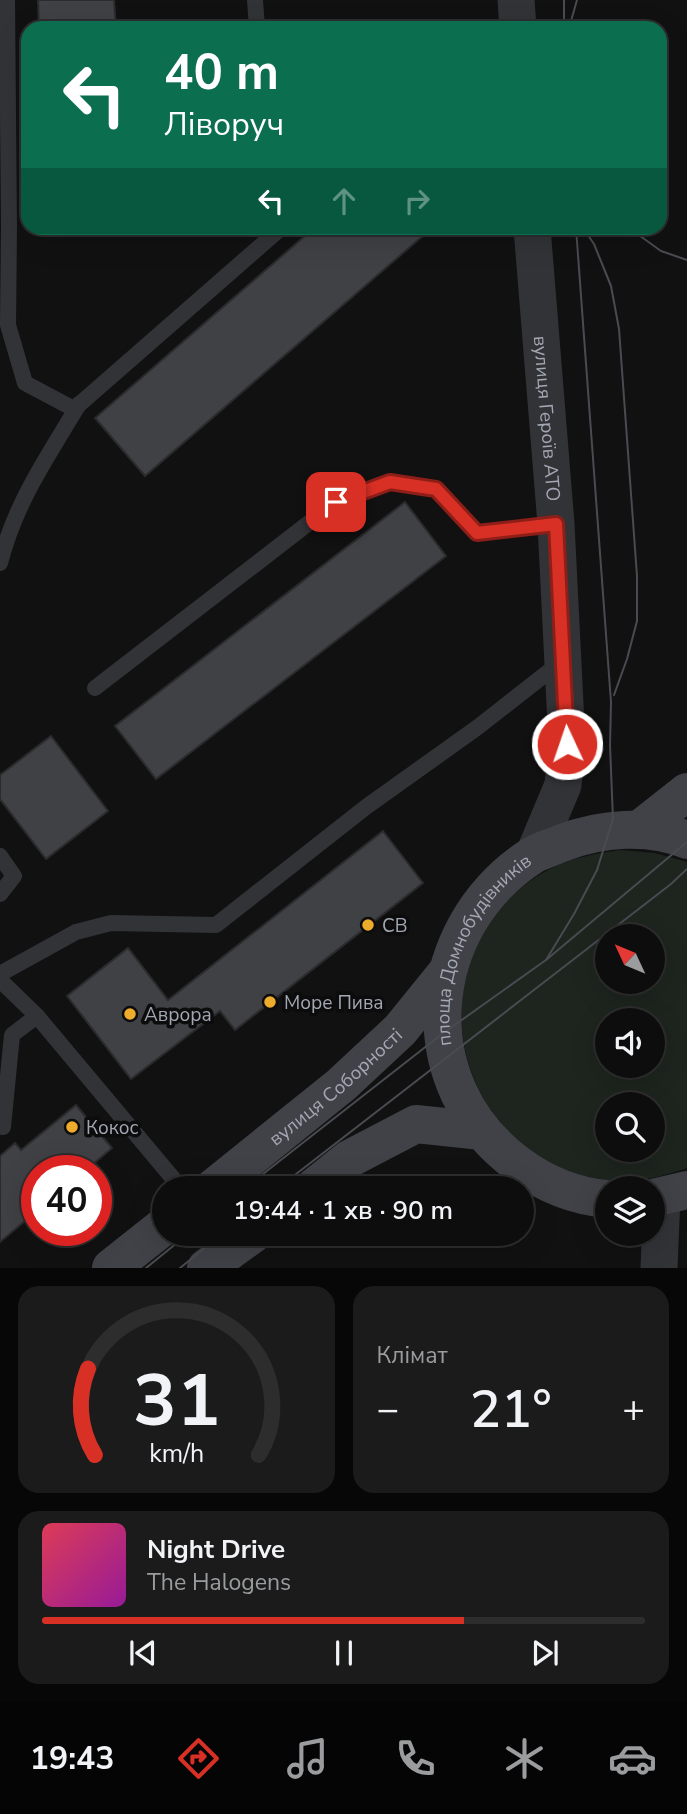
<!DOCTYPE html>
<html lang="uk">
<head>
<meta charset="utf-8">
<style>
  body { margin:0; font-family:"Nunito Sans",sans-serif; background:#1b1b1c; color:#f1f3f6; height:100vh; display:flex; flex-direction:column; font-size:26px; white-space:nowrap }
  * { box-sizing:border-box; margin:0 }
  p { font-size:23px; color:#9a9c9e }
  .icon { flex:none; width:38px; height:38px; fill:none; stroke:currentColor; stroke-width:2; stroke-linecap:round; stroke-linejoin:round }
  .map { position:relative; height:1268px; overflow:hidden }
  .details { display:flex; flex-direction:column; gap:18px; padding:18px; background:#070708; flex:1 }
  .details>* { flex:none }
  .hud { position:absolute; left:21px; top:21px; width:646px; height:214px; border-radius:21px; box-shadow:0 7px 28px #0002,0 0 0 2px #2d2d2e; background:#0b6e4f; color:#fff; overflow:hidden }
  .needle { width:46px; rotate:314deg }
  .buttons { position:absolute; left:595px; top:924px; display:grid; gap:14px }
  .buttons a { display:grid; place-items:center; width:70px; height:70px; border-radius:50%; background:#0d0d0e; box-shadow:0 7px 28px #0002,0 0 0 2px #2d2d2e; font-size:35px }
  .speed { position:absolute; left:21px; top:1155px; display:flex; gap:14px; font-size:35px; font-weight:700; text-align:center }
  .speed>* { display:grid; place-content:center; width:91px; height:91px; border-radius:50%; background:#0d0d0e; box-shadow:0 7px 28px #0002,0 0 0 2px #2d2d2e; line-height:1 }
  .speed .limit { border:10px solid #d22; background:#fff; color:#111 }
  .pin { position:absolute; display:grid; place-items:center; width:60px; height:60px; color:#fff; margin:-30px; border-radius:14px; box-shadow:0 4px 10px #0006 }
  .me { position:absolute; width:77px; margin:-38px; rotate:357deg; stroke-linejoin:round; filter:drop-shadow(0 0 5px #0008) }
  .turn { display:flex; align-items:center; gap:24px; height:147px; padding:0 28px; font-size:32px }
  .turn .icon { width:91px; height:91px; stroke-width:2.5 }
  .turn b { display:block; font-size:49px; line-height:60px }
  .lanes { display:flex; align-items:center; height:66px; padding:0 28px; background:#0003; justify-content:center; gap:35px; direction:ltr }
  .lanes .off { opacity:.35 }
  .big { font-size:52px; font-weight:600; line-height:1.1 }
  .details .card { flex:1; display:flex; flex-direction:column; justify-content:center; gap:10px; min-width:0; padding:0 24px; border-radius:21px; background:#1b1b1c }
  .details .dial { align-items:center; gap:0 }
  .dial svg { height:182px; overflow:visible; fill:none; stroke:#2d2d2e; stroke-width:7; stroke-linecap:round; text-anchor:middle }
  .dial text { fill:#f1f3f6; stroke:none }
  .song { display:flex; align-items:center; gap:21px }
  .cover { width:84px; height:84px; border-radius:10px; background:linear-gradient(135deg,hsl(350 70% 55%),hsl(300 70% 35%)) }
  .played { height:7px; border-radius:4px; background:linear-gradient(90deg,#d93025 70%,#2d2d2e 70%) }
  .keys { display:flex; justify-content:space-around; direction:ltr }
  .heat { display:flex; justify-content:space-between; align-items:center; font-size:38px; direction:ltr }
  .details .tiles { flex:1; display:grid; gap:18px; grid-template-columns:1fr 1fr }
  .card:last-child { grid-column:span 2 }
  .trip { position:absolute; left:152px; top:1176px; width:382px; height:70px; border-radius:35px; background:#0d0d0e; box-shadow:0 7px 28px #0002,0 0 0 2px #2d2d2e; font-weight:600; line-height:70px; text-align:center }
  .tab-bar { display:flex; height:112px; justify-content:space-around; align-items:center; background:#050506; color:#9a9c9e }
  .tab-bar .icon { width:49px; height:49px }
  .tab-bar .on { color:#d93025 }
  .tab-bar b { font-size:32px; color:#f1f3f6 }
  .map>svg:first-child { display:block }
  .green { fill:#1d251e; fill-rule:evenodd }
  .building { fill:#404145; stroke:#2b2b2e; stroke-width:2 }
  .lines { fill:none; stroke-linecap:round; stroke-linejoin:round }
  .service { stroke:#323337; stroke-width:16 }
  .tertiary { stroke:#323337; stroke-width:37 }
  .secondary { stroke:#404247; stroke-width:38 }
  .tram { stroke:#494b50; stroke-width:2 }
  .route-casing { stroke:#8d1f18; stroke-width:18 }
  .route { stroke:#d93025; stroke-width:12 }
  .poi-dot { fill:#eeac2d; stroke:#0c0c0d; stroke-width:2.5 }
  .labels { text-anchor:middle; stroke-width:7; stroke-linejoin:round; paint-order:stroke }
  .street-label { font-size:19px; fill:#a2a7b3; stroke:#0c0c0d }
  .poi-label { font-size:19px; fill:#a2a7b3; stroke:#0c0c0d; text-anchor:start }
</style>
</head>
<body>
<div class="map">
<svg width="687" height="1268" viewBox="0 0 687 1268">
  <rect width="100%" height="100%" fill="#111112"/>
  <!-- green -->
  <path class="green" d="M621,850l34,3 32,9v306c-18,6 -37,12 -57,13 -135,3 -215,-148 -139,-259 15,-23 37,-43 63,-55 21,-10 44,-14 67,-17zM607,936h46v46h-46zM607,1020h46v46h-46zM607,1104h46v46h-46z"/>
  <!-- building -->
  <g class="building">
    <path d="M38,0h76l2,28h-77z"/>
    <path d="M314,228h118l-287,248 -50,-58z"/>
    <path d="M405,502l41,54 -290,223 -41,-53z"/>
    <path d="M51,736l57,75 -62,48 -46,-60v-24z"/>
    <path d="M383,831l40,52 -188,147 -15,-19 -89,68 -64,-83 61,-48 40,52z"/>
    <path d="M76,1105l36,43 -27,23h-48v40l-37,31v-86l15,-13 6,7z"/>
  </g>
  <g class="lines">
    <!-- service -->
    <g class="service">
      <path d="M7,0l2,226 -1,99 17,58 49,26 207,-181"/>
      <path d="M255,0l2,28"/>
      <path d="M0,563c16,-62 47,-105 79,-159"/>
      <path d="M95,688l241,-186 54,-20 47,7 40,44 79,-9"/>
      <path d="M0,856l14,20 -14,18"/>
      <path d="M0,974l76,-42 35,-9 105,2 150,-118 112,-80 83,-65"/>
      <path d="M0,980l37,36 144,172"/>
      <path d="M3,1127l9,-92 25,-19"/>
    </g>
    <!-- tertiary -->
    <g class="tertiary">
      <path d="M516,0l2,28"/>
      <path id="s1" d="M532,228l24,296 11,220 -4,41 -29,69"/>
      <path d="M659,1268l3,-71"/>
    </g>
    <!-- secondary -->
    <g class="secondary">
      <path d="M640,829l47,-37"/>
      <path id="s2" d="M213,1188l128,-103 59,-55 47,-58"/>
      <path d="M313,1188l36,-29 67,-35 66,7"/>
      <path d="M653,1198l34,-8"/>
      <path id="s3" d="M607,1199c-32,-3 -62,-15 -88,-34 -110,-80 -98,-238 14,-310 9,-5 20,-8 29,-12 39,-15 86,-19 125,-3"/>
      <path d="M111,1268l53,-42"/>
      <path d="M206,1268l47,-34"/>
    </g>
    <!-- tram -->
    <g class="tram">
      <path d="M564,0v28"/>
      <path d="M569,28l8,-28"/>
      <path d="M583,228l11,16 17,42 8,43 18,247v45l-10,38 -13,36"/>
      <path d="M629,228l32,23 26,9"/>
      <path d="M546,960l28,-46 23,-44 16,-51 -3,-73 1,-44 -35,-474"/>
      <path d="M245,1188l197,-154 104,-74 141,-118"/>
      <path d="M278,1188l393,-304 16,-15"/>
      <path d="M146,1268l42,-34"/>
      <path d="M180,1268l42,-34"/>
    </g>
  </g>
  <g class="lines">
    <defs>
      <path id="route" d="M336,502l54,-20 46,7 41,44 79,-9 11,220"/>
    </defs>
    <!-- route casing -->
    <use href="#route" class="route-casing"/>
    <!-- route -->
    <use href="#route" class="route"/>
  </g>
  <!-- markers -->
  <g class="poi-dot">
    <circle cx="368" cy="925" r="7"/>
    <circle cx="270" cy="1002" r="7"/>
    <circle cx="130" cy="1014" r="7"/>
    <circle cx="72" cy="1127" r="7"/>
  </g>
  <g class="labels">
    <!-- street labels -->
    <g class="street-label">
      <text dy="7" stroke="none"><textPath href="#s1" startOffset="191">вулиця Героїв АТО</textPath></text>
      <text dy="7" stroke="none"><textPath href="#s3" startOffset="348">площа Домнобудівників</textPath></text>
      <text dy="7" stroke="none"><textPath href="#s2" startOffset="159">вулиця Соборності</textPath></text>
    </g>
    <!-- poi labels -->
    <g class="poi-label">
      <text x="382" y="932">СВ</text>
      <text x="284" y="1009">Море Пива</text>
      <text x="144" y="1021">Аврора</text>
      <text x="86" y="1134">Кокос</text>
    </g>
  </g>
</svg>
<div class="buttons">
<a><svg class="needle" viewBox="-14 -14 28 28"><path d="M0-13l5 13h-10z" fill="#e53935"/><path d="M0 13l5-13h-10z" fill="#9a9c9e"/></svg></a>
<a><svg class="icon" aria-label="sound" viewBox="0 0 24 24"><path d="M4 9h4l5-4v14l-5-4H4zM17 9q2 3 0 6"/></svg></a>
<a><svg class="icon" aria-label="search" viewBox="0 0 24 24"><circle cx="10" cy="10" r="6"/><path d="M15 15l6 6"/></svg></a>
<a><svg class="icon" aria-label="layers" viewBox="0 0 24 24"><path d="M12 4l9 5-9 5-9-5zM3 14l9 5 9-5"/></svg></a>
</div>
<div class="speed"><div class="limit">40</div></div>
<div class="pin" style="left:336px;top:502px;background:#d93025"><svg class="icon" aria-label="arrive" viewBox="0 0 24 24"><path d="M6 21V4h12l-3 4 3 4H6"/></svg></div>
<svg class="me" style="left:567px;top:744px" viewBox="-20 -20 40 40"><circle r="17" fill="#d93025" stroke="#fff" stroke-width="3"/><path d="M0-11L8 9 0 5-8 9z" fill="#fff"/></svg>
<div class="trip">19:44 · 1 хв · 90 m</div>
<div class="hud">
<div class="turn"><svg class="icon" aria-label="left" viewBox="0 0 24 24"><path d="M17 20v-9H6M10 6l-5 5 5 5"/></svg><div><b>40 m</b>Ліворуч</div></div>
<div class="lanes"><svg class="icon" aria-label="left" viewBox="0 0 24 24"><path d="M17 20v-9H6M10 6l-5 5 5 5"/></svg><svg class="icon off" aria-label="ahead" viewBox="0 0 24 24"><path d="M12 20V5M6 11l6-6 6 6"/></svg><svg class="icon off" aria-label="right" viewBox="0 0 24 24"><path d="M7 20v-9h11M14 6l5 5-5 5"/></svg></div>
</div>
</div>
<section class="details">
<div class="tiles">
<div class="card dial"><svg viewBox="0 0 100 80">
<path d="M14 69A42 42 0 1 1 86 69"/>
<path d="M14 69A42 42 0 0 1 11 31" stroke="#d93025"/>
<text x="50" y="56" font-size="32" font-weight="700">31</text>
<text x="50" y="72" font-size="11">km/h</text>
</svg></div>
<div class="card"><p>Клімат</p>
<div class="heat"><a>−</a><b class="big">21°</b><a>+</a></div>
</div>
<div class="card">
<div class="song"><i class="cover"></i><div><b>Night Drive</b><p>The Halogens</p></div></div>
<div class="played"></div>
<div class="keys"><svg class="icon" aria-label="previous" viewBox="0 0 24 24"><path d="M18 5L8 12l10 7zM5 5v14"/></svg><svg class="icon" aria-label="pause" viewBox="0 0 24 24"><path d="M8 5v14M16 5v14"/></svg><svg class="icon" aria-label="next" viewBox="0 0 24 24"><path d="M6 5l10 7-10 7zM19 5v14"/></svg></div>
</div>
</div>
</section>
<nav class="tab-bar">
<b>19:43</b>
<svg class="icon on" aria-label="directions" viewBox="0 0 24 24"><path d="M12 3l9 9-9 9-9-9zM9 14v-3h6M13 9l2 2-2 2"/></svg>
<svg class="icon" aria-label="music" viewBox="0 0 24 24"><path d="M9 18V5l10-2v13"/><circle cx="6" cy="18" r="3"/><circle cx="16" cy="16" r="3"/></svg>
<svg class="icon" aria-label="phone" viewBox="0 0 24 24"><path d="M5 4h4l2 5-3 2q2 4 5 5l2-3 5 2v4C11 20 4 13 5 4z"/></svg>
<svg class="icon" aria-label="climate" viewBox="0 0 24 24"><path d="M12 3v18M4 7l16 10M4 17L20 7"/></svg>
<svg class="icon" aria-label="car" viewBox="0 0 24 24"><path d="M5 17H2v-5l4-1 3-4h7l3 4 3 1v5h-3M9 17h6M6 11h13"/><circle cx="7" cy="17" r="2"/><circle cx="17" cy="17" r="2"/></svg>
</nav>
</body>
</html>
